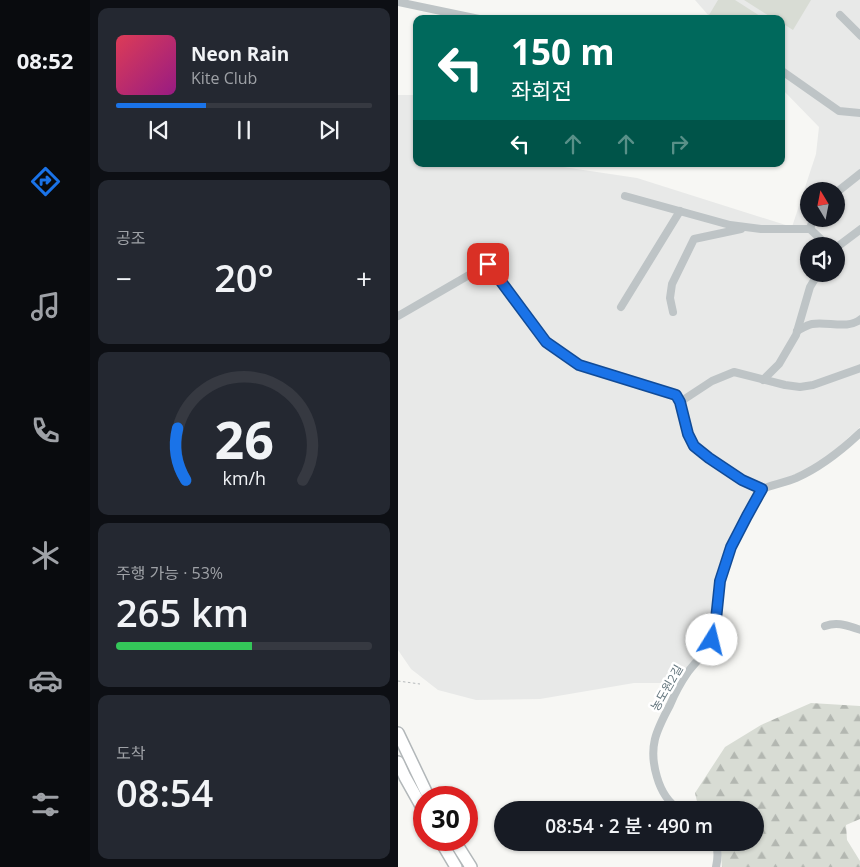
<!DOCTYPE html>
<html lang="ko">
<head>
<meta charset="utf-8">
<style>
  body { margin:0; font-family:"Open Sans","Noto Sans KR",sans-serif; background:#242831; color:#f1f3f6; height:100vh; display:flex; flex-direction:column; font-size:19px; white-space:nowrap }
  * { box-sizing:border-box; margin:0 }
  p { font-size:16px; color:#9ea1a6 }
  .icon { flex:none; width:28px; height:28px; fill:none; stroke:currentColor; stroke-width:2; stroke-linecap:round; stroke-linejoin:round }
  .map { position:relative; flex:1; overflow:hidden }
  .side { display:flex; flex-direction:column; gap:8px; padding:8px; background:#0d0f14; width:308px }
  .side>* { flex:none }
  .hud { position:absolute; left:15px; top:15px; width:372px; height:152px; border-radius:10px; box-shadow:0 1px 4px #0004; background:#00695c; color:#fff; overflow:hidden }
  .needle { width:32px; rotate:350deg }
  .fabs { position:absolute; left:402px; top:182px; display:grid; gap:10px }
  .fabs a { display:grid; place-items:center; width:45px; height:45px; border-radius:50%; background:#171b24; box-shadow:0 1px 4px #0004; font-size:25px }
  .speed { position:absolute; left:15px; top:786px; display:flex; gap:10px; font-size:25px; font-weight:700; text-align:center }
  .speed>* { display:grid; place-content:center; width:65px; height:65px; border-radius:50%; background:#171b24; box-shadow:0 1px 4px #0004; line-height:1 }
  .speed .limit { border:8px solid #d22; background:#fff; color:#111 }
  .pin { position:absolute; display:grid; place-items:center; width:42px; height:42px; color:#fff; margin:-21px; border-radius:10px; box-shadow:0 2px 8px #0006 }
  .me { position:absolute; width:55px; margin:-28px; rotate:9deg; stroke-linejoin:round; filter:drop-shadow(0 0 4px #0008) }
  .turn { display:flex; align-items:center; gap:18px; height:105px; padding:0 15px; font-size:22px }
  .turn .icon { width:65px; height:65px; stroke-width:2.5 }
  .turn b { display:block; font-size:35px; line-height:42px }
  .lanes { display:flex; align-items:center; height:48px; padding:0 15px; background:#0003; justify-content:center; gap:25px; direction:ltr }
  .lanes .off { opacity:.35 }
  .big { font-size:38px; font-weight:600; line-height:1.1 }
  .side .widget { flex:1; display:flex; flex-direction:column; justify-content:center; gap:8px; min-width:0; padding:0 18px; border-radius:10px; background:#242831 }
  .side .dial { align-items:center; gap:0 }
  .dial svg { height:130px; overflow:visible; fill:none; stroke:#363941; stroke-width:7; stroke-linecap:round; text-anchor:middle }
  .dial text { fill:#f1f3f6; stroke:none }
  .song { display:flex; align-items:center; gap:15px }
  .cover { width:60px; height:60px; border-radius:8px; background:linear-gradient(135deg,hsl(350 70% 55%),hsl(310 70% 35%)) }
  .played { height:5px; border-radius:2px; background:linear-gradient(90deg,#1a73e8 35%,#363941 35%) }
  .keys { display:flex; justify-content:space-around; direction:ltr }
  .heat { display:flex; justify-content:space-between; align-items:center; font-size:28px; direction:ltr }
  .charge { height:8px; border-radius:4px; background:linear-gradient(90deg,#34c759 53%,#363941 0) }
  .trip { position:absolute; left:96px; top:801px; width:270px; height:50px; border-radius:25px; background:#171b24; box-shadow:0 1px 4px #0004; font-weight:600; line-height:50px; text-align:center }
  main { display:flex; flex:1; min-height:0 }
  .dock { display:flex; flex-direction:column; width:90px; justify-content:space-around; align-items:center; background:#090b0e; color:#9ea1a6 }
  .dock .icon { width:35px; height:35px }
  .dock .on { color:#1a73e8 }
  .dock b { font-size:22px; color:#f1f3f6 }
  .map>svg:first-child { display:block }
  .built { fill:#e8e9e8; fill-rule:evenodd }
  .forest { fill:url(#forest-firs) }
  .garden { fill:#d8dcd4 }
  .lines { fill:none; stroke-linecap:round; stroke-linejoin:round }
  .highway-casing { stroke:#b2b7b9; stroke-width:14 }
  .path { stroke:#b7bbbd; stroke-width:1; stroke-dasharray:2.5 2.5; stroke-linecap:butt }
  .minor { stroke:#bec4c6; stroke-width:8 }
  .highway { stroke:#fff; stroke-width:11 }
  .route-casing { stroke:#114b97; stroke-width:12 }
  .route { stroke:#1a73e8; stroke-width:9 }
  .labels { text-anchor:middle; stroke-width:5; stroke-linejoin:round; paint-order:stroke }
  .street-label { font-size:12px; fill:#64767e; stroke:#fff }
</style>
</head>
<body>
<main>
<nav class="dock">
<b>08:52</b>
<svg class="icon on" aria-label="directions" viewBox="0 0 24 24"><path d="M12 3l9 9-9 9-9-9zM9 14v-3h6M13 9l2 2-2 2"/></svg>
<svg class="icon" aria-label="music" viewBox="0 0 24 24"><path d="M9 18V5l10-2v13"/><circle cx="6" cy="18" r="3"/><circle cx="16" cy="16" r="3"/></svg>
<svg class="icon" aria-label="phone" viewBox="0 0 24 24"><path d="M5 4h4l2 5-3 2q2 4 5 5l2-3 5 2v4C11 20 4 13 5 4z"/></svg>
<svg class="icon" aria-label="climate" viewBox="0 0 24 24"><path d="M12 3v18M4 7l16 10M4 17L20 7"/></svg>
<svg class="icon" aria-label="car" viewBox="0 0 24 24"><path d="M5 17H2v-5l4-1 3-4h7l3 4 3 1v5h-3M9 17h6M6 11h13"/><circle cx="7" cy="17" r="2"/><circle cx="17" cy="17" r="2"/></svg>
<svg class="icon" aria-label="filters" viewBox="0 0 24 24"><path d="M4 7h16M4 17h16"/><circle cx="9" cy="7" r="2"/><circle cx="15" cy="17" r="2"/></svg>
</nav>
<section class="side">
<div class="widget">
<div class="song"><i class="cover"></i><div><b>Neon Rain</b><p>Kite Club</p></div></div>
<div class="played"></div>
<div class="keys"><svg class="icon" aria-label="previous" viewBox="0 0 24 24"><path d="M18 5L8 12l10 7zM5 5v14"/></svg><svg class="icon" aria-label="pause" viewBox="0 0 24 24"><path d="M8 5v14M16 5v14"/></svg><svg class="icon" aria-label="next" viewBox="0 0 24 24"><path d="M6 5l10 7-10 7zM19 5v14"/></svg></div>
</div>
<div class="widget"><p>공조</p>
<div class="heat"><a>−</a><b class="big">20°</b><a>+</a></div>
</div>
<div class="widget dial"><svg viewBox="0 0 100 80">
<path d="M14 69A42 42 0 1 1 86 69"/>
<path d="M14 69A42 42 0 0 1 9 37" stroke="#1a73e8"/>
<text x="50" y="56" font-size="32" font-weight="700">26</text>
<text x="50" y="72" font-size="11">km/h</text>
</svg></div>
<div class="widget"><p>주행 가능 · 53%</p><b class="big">265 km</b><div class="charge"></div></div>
<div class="widget"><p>도착</p><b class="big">08:54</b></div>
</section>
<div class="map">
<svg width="463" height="867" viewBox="0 0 463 867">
  <defs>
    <pattern id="forest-firs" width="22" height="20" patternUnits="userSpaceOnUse" patternTransform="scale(1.25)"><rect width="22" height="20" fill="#d8dcd4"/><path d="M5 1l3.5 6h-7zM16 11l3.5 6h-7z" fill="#b3b7b1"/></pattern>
  </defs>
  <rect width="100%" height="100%" fill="#f7f7f4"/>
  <!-- built -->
  <path class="built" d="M297,0h165v427l-24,22 -21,16 -32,15 -35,23 -25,50 -9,29 -5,52 -6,14 -30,35h-39l-94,16 -64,1 -38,-10 -27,-21 -13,-19v-555h19v69h126l94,14 155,49 24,-73 3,-27 -37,-38v-17l3,-8 -3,-2v-43h-69l-4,-3zM411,191h28v28h-28zM411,246h28v28h-28z"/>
  <!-- forest -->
  <path class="forest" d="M413,703l49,3v113l-14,6 1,15 13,21v6h-138l-2,-24 36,-1v-32h-57l-4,-17 30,-46 36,-22z"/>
  <!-- garden -->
  <g class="garden">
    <path d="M320,0h17l25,16 -2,3h-42l-7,-4z"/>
    <path d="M346,0h67l-18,30 -11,-7v-4h-8z"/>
  </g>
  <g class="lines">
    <defs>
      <g id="highway">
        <path d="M0,733l31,65"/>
        <path d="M0,762l7,15 19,34"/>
        <path d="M42,840l16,27"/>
        <path d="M56,840l17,27"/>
      </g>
    </defs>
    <!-- highway casing -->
    <use href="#highway" class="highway-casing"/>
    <!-- path -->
    <path class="path" d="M0,681l22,3"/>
    <!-- minor -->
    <g class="minor">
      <path d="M0,2l81,17"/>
      <path d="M442,15l21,21"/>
      <path d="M384,71l57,40 22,2"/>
      <path d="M439,192l24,-19"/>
      <path d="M227,196l105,29 31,4h49l3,-10"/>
      <path d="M412,229l18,17"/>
      <path d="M439,247l24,-18"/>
      <path d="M223,307l59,-96"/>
      <path d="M275,312l-3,-14 2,-14 22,-45 47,-10"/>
      <path d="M0,316l90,-52 58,78 33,23 97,30 4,7 7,32 7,12 15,12 33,22 20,9"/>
      <path d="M399,331c4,-2 10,-6 15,-7 15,-3 36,6 49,-5"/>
      <path d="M365,380l16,-16 17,-29 14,-48 8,-13"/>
      <path d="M282,402l32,-21 22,-9 51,13 15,2 13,-2 48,-17"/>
      <path d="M427,626c13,-5 23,0 36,4"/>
      <path d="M282,810c-13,-8 -19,-19 -23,-33 -9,-30 -1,-46 13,-72 5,-12 11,-23 18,-33 8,-11 18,-19 24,-30 7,-18 4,-42 8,-60 7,-35 27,-63 42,-93 11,-4 24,-7 34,-11 25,-11 45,-27 65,-46"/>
      <path d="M318,842c2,9 2,17 0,25"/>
    </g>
    <!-- highway -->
    <use href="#highway" class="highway"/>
  </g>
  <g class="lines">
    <defs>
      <path id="route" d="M90,264l58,78 33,23 97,30 4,7 8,32 6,12 15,12 33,22 20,9 -15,27 -16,31 -11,34 -5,48 -3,11"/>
    </defs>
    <!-- route casing -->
    <use href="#route" class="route-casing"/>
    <!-- route -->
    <use href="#route" class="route"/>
  </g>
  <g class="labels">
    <!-- street labels -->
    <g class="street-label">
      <text transform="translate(269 688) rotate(-60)" y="4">농도원2길</text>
    </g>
  </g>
</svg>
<div class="fabs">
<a><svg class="needle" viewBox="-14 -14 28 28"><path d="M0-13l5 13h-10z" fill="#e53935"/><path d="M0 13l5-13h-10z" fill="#9ea1a6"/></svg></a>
<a><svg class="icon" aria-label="sound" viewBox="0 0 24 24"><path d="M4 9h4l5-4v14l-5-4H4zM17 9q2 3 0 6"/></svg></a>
</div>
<div class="speed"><div class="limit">30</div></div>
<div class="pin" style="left:90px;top:264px;background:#d93025"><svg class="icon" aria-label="arrive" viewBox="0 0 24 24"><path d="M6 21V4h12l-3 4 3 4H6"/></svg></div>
<svg class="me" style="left:314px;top:640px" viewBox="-20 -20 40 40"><circle r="19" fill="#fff"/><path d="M0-13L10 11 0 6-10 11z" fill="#1a73e8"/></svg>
<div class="trip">08:54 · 2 분 · 490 m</div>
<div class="hud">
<div class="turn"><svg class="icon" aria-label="left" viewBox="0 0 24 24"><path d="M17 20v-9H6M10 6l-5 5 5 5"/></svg><div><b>150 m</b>좌회전</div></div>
<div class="lanes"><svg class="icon" aria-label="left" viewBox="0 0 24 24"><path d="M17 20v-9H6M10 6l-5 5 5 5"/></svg><svg class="icon off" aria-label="ahead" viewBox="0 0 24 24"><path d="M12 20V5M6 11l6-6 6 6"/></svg><svg class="icon off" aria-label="ahead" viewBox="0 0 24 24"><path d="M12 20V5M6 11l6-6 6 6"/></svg><svg class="icon off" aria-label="right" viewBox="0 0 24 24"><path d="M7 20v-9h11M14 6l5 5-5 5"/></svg></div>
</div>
</div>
</main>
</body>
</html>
